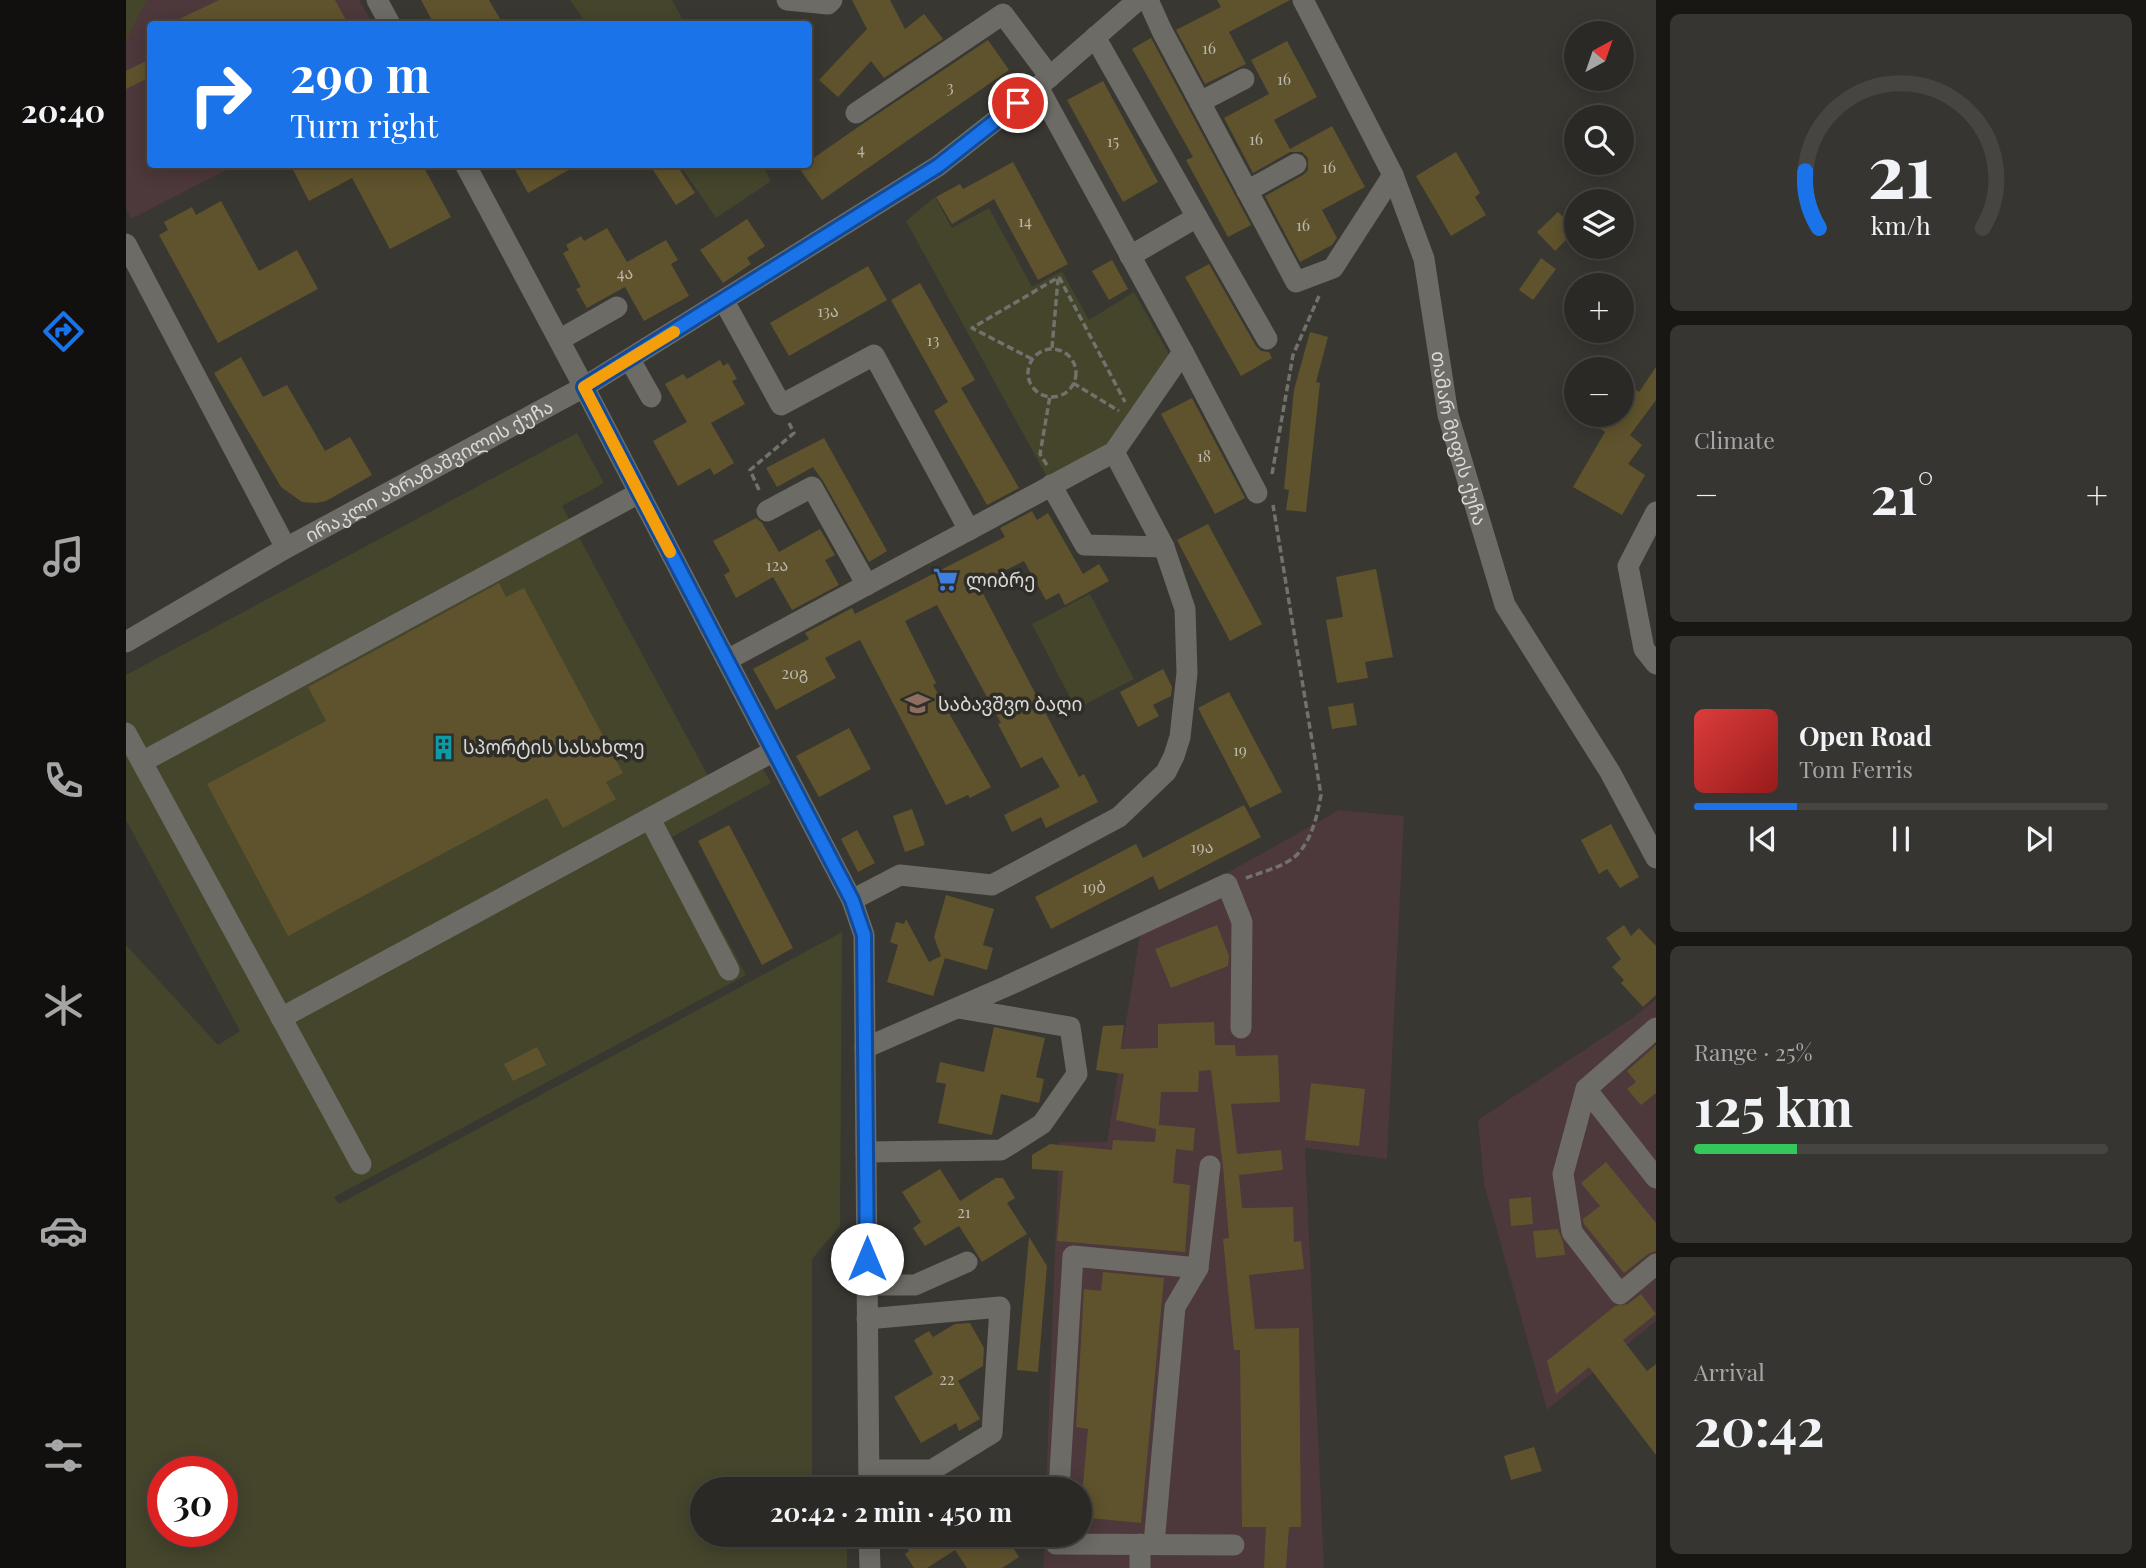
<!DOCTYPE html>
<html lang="en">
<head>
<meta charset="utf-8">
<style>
  body { margin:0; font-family:"Playfair Display","Noto Sans Georgian",serif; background:#373532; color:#f1f3f6; height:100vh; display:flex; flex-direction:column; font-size:26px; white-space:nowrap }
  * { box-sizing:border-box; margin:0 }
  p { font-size:23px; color:#a6a6a7 }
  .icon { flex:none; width:38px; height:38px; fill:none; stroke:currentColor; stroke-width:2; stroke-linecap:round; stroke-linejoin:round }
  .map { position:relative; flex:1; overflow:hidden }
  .panel { display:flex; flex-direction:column; gap:14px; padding:14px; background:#181714; width:490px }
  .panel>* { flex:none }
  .hud { position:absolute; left:21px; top:21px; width:665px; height:147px; border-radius:7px; box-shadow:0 4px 18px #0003,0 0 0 2px #474542; background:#1a73e8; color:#fff; overflow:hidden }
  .needle { width:46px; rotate:40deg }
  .fabs { position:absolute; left:1438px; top:21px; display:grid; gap:14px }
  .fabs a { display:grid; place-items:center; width:70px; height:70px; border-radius:50%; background:#2b2925; box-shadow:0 4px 18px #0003,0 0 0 2px #474542; font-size:35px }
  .speed { position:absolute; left:21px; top:1456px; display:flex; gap:14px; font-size:35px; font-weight:700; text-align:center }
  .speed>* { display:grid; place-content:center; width:91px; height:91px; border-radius:50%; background:#2b2925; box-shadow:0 4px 18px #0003,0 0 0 2px #474542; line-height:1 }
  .speed .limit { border:10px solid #d22; background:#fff; color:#111 }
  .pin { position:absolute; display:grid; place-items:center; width:60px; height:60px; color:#fff; margin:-30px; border:4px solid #fff; border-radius:50%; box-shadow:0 2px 7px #0007 }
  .me { position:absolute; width:77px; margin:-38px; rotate:0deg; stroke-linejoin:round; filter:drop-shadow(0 0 5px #0008) }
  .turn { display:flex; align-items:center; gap:24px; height:147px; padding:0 28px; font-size:32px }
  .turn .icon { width:91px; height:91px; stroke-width:2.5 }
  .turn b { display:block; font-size:49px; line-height:60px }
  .big { font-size:52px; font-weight:700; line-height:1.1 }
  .panel .tile { flex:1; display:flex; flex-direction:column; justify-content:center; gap:10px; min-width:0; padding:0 24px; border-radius:10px; background:#373532 }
  .panel .dial { align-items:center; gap:0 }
  .dial svg { height:182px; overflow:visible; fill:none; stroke:#474542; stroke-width:7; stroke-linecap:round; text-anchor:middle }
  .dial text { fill:#f1f3f6; stroke:none }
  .song { display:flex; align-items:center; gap:21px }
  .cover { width:84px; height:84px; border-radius:10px; background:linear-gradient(135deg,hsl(0 70% 55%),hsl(0 70% 35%)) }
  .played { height:7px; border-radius:4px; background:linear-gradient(90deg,#1a73e8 25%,#474542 25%) }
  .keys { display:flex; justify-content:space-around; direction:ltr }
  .heat { display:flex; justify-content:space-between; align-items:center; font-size:38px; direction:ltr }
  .charge { height:10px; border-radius:5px; background:linear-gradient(90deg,#34c759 25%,#474542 0) }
  .trip { position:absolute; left:564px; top:1477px; width:402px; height:70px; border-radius:35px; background:#2b2925; box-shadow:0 4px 18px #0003,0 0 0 2px #474542; font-weight:700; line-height:70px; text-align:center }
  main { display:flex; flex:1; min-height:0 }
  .menu { display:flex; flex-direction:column; width:126px; justify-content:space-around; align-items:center; background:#11100f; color:#a6a6a7 }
  .menu .icon { width:49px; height:49px }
  .menu .active { color:#1a73e8 }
  .menu b { font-size:32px; color:#f1f3f6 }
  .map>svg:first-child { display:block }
  .industrial { fill:#4d383b }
  .green { fill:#44452b; fill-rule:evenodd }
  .building { fill:#5f532d }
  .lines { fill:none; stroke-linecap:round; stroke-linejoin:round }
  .path { stroke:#72716c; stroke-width:3.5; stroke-dasharray:7 3.5; stroke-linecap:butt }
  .minor { stroke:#6d6b65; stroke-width:21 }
  .route-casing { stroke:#114b97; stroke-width:18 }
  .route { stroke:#1a73e8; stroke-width:12 }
  .slow { stroke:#f59e0b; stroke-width:12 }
  .labels { text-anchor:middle; stroke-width:7; stroke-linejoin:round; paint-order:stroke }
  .number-label { font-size:16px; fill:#bbb8ac }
  .street-label { font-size:19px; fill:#dad9d6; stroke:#2f2d27 }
  .poi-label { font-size:19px; fill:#dad9d6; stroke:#2f2d27; text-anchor:start }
</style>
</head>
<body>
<main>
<nav class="menu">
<b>20:40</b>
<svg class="icon active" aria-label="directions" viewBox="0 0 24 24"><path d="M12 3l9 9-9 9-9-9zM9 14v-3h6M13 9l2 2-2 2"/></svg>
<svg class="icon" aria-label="music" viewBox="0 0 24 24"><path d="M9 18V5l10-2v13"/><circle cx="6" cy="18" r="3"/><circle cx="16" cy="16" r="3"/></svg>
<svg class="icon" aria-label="phone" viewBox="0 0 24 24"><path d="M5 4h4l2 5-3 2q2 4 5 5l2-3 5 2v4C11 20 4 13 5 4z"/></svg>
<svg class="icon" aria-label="climate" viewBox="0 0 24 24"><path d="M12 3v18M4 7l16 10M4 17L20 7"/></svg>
<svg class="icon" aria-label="car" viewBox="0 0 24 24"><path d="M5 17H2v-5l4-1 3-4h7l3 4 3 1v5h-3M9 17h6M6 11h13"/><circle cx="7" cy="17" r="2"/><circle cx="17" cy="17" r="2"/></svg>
<svg class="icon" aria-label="filters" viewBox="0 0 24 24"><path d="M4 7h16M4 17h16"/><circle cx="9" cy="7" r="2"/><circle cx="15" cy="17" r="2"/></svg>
</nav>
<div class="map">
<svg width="1530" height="1568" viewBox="0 0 1530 1568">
  <rect width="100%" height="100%" fill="#393731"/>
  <!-- industrial -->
  <g class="industrial">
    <path d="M0,0h233l14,24h-223v140l86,1 -105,54 -5,-10z"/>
    <path d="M1213,810l65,6 -17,343 -82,-11 19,420h-281l2,-33h35v-46h-34l13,-347h48l35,-221z"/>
    <path d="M1530,999v322l-109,89 -63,-226 -6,-64 156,-103z"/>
  </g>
  <!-- green -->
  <g class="green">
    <path d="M0,0h21l-21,41z"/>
    <path d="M444,0h102l13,24h-98z"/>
    <path d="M554,165h82l9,16 -55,37z"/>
    <path d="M809,197l17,31 37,-20 43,79 30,-16 27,49 45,-28 35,62 -56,90 -66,33 -141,-256z"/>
    <path d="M451,433l27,50 -42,23 151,279 49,-18 9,16 -99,54 74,138 -412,222 5,7 503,-272 -2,294 -28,33v230h-110v46h141l4,5v28h-721v-623l92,100 22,-14 -114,-211v-145zM37,1472h59v59h-59z"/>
    <path d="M964,594l44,85 -58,30 -44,-85z"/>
  </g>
  <!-- building -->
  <g class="building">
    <path d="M93,0h116l13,24h-179z"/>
    <path d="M295,0h68l14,24h-69z"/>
    <path d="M726,0h38l15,29 19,-15 19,25 -59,39 -13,-17 -33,36 -19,-17 48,-51z"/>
    <path d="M1091,0h73l-61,32 17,32 -41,20 -29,-54 45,-23z"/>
    <path d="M1025,38l100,187 -23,12 -42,-77 7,-3 -61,-108z"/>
    <path d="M862,40l21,30 -187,130 -23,-32 9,-4v-2l53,-37z"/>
    <path d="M1161,41l30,56 -43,23 16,29 42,-23 33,61 -43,23 15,28 -5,7 -32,17 -35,-66 38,-21 5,-5v-12l-6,-6h-12l-37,21 -29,-55 45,-24 -18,-34z"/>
    <path d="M24,59v18l-24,12v-18z"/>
    <path d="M977,81l55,101 -35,20 -56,-102z"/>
    <path d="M1330,152l24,41 -5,4 11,18 -35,21 -35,-60z"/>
    <path d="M887,162l55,102 -30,16 -44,-81 -42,25 -16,-27 24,-13 3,5z"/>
    <path d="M164,164h132l29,53 -61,32 -38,-71 -43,23z"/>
    <path d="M386,164h67l-51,29z"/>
    <path d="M536,164h14l19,29 -19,12 -23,-35z"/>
    <path d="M95,201l38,70 38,-21 21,39 -100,54 -59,-108 9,-5 -4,-8 28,-15 4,8z"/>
    <path d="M1432,212l18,18 -21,21 -18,-19z"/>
    <path d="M621,219l18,27 -18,12 4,6 -28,19 -23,-33z"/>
    <path d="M481,228l20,34 39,-22 12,20 -7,4 18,32 -45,25 -19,-34 -38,21 -11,-19 5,-2 -18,-34 6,-3 -3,-5 15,-9 3,5z"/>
    <path d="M1415,258l15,11 -23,31 -14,-10z"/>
    <path d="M986,260l16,29 -19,11 -17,-29z"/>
    <path d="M1083,264l47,82 5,5 8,1 3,6 -31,18 -56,-99z"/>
    <path d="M742,266l19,34 -98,56 -19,-33z"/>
    <path d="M794,283l55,97 -14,8 58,100 -32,17 -53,-94 14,-9 -57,-102z"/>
    <path d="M1184,332l18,5 -12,45 4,1 -14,129 -20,-2 3,-20 -5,-1 10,-99z"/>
    <path d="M115,357l22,40 24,-12 38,66 25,-14 22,38 -46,26 -10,2 -14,-1 -21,-15 -67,-114z"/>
    <path d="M594,360l3,6 5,-3 9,16 -5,2 13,23 -34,19 23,40 -20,12 -4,-7 -32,18 -25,-45 34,-19 -22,-38 18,-10 4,5z"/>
    <path d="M1530,367v33l-26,35 12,10 -14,19 17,11 -23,40 -49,-28 32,-55 -24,-17h41v-35l17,12z"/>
    <path d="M1066,398l53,100 -30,16 -54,-100z"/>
    <path d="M698,438l63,113 -18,11 -46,-81 -10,-14 -36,20 -11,-19z"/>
    <path d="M906,511l5,9 11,-7 35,61 16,-10 10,17 -44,24 -6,-12 -13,7 -22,-39 -46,23 101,193 5,-3 14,28 -52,26 -5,-11 -29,15 -8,-17 56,-28 -18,-30 -21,11 -23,-44 3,-1 -64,-118 -32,16 31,62 -3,2 58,102 -21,11 -2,-3 -22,10 -86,-165 -35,18 11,20 -60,32 -23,-41 56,-30 -4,-6 47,-25 3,6 150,-77 -5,-9z"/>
    <path d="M630,518l6,5 17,29 41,-23 15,26 -10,5 14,25 -47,25 -19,-33 -37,21 -12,-23 6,-4 -17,-30z"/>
    <path d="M1082,524l54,100 -32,17 -53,-101z"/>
    <path d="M1250,569l17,88 -28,5 3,16 -31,5 -11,-63 17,-3 -7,-40z"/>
    <path d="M373,583l7,14 18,-9 99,185 -17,9 10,17 -53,29 -16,-30 -259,138 -81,-152 119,-63 -18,-34z"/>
    <path d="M1037,669l9,18 -1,9 -18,9 6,11 -21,11 -18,-35z"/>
    <path d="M1103,692l53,100 -32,16 -52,-100z"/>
    <path d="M1227,703l4,22 -25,4 -4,-22z"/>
    <path d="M723,728l22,41 -52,28 -23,-41z"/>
    <path d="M1118,805l17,32 -102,53 -6,-14 -102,53 -16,-32 101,-53 7,14z"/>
    <path d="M786,809l13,36 -20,7 -12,-36z"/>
    <path d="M1485,824l28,53 -19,11 -13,-19 -8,5 -18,-34z"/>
    <path d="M603,825l64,123 -31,17 -64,-124z"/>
    <path d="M731,830l18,33 -17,9 -17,-33z"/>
    <path d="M820,895l48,14 -11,36 10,3 -6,22 -42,-12 -12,38 -46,-14 11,-37 -8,-3 6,-20 8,2 2,-5 23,43 12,-6 -7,-19z"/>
    <path d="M1091,925l12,31 -1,10 -57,22 -16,-39z"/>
    <path d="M1498,925l7,11 8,-8 17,18v49l-13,12 -22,-24 3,-3 -12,-13 9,-8 -15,-21z"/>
    <path d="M1088,1022l1,23h20l1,11 42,-1 2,47 -49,2 6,50 44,-4 2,20 -44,5 3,33 51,-1 1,35 7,-1 3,28 -55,6 6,54 44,-1 2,199h-12l-3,41h-22l2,-41h-24l-2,-177h-6l-11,-111 6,-1 -6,-71 -12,-97 -12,1 -1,21h-37l-2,33 36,3 -2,23 -17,-2 -3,34 17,2 -5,67 -128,-11 6,-70 -31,-2v-14l18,-11 62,6 1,-10 42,2 1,-13 -40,-9 8,-46 -28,-4 7,-44 21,-1 -3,24 37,-1v-24z"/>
    <path d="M868,1027l51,11 -9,39 8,2 -5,24 -38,-9 -9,41 -54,-12 8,-39 -10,-2 4,-20 44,10z"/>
    <path d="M1530,1045v48l-15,12 -14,-16 9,-7 -9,-11z"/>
    <path d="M411,1047l9,18 -33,16 -9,-17z"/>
    <path d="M1185,1083l54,6 -6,57 -54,-6z"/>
    <path d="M1480,1162l50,61v28l-8,3 -24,19 -40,-49 -1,-5 17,-13 -19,-23z"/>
    <path d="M814,1169l20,32 36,-23h7l12,20 -8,5 20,31 -45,28 -23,-36 -34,20 -12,-18 8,-6 -19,-30z"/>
    <path d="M1405,1197l2,27 -22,2 -2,-27z"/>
    <path d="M1432,1229l5,13 2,13 -29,3 -3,-27z"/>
    <path d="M903,1237l18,29 -9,106 -21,-2z"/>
    <path d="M977,1272l61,6 -23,245 -61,-6 8,-88 -12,-2 8,-138 17,2z"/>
    <path d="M1515,1294l15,20 -33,26 24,31 9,-7v91l-67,-88 -33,27 -9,-33 68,-55 13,-2z"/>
    <path d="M844,1323l14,25 -1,18 -25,15 22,38 -21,12 -3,-8 -35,20 -27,-46 39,-23 -19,-34 15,-9 4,6 22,-13z"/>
    <path d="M1408,1447l8,24 -31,9 -7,-24z"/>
    <path d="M772,1535h107l14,22 -17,11h-35l-12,-18 -28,18h-13l-9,-14 4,-3z"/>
  </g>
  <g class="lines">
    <!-- path -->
    <g class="path">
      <path d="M933,277l66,125"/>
      <path d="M926,348l6,-69"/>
      <circle cx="926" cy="373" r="24"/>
      <path d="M906,359l-60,-31 87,-51"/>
      <path d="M947,383l46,28"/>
      <path d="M921,465l-7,-11 10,-58"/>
      <path d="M1146,474l21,-119 26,-59"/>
      <path d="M633,490l-9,-20 44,-37 -5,-10"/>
      <path d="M1120,878c13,-5 29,-9 41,-16 23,-12 30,-45 34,-67l-48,-290"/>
    </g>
    <!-- minor -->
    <g class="minor">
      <path d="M251,0l13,24"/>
      <path d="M661,0l41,4 4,-4"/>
      <path d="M1022,0l14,31 134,251 37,-14 60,-93"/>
      <path id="s1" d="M1177,0l90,175 31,84 24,156 57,190 105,167 46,86"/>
      <path d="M969,37l102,180"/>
      <path d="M1074,102l44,-23"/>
      <path d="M730,113l147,-99 47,63"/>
      <path d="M339,164l119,223 268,513 12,35 5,554"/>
      <path d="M1121,191l49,-27"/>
      <path d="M0,244l160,304"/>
      <path d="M1004,256l67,-39 70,122"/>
      <path d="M598,301l57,104 93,-50 95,175"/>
      <path d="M433,340l58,-33"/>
      <path d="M1057,352l74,141"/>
      <path d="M504,360l21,37"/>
      <path d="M925,485l34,60 79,2"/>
      <path d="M641,511l45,-24 55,98"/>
      <path d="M1530,512l-28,54 16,83 12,15"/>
      <path id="s2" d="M0,642l160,-94 298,-161 354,-221 100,-79 100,-87"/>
      <path d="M601,660l387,-208 69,-100 -145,-265"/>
      <path d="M0,733l235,431"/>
      <path d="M16,762l497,-269"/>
      <path d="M524,819l79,151"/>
      <path d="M726,900l48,-25 92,10 127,-68 47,-45 8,-16 6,-19 7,-64 -2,-64 -21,-62 -50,-95"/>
      <path d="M155,1018l493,-267"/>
      <path d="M1530,1028l-70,61 -23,85 9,58 48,62 36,-30"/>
      <path d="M739,1048l142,-62 220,-102 15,38 -1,106"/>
      <path d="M1460,1089l70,89"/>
      <path d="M740,1152l135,-2 41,-26 35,-50 -7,-47 -112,-19"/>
      <path d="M741,1285h48l52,-23"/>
      <path d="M741,1319l133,-12 -8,126 -60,37h-63"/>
      <path d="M933,1489l14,-233 125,12 12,-102"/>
      <path d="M743,1535l1,33"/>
      <path d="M930,1535v9l178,1"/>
      <path d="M1028,1544l21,-237 23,-39"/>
      <path d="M1014,1568v-24"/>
    </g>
  </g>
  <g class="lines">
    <defs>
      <path id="route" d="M741,1259l-3,-324 -12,-35 -268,-513 354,-221 80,-63"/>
    </defs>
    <!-- route casing -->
    <use href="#route" class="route-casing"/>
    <!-- route -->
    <use href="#route" class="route"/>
    <!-- slow -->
    <path class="slow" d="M544,552l-86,-165 90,-55"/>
  </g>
  <!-- icons -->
  <defs>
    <symbol id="supermarket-bare" viewBox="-9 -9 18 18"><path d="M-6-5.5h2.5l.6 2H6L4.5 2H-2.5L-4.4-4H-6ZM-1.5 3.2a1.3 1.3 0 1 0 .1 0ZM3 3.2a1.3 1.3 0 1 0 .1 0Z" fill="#3f7fe0" stroke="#2f2d27" stroke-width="2.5" paint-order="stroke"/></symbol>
    <symbol id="school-bare" viewBox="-9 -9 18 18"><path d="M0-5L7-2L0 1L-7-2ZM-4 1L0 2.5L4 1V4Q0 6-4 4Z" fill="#8d6e63" stroke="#2f2d27" stroke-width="2.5" paint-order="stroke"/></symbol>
    <symbol id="building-bare" viewBox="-9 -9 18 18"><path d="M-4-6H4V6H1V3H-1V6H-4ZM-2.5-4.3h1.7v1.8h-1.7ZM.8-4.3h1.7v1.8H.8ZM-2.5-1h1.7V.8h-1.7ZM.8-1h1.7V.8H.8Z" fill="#0f9aa8" stroke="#2f2d27" stroke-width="2.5" paint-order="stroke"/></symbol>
  </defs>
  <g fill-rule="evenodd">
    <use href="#supermarket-bare" x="802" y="562" width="35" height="35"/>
    <use href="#school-bare" x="774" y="686" width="35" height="35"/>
    <use href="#building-bare" x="300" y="730" width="35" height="35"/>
  </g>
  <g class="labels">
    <!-- number labels -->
    <g class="number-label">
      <text x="1083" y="54">16</text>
      <text x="1158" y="85">16</text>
      <text x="824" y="93">3</text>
      <text x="1130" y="145">16</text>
      <text x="987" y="147">15</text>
      <text x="735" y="155">4</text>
      <text x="1203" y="173">16</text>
      <text x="899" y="227">14</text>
      <text x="1177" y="231">16</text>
      <text x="499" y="279">4ა</text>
      <text x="702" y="317">13ა</text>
      <text x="807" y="346">13</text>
      <text x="1078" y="462">18</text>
      <text x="651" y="571">12ა</text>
      <text x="669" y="679">20გ</text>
      <text x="1114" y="756">19</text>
      <text x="1076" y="853">19ა</text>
      <text x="968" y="893">19ბ</text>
      <text x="838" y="1218">21</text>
      <text x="821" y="1385">22</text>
    </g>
    <!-- street labels -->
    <g class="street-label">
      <text dy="7" stroke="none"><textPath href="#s1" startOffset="469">თამარ მეფის ქუჩა</textPath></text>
      <text dy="7" stroke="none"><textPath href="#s2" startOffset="348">ირაკლი აბრამაშვილის ქუჩა</textPath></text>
    </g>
    <!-- poi labels -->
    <g class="poi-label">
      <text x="840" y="587">ლიბრე</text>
      <text x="812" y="711">საბავშვო ბაღი</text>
      <text x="337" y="754">სპორტის სასახლე</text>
    </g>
  </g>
</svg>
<div class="fabs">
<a><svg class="needle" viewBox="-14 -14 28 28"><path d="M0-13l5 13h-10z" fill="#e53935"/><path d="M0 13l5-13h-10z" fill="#a6a6a7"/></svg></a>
<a><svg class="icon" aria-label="search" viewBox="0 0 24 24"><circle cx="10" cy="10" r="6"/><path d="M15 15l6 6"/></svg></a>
<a><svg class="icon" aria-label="layers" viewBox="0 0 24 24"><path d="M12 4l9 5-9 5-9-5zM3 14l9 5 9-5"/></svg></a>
<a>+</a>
<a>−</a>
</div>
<div class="speed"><div class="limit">30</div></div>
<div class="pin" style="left:892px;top:103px;background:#d93025"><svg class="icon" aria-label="arrive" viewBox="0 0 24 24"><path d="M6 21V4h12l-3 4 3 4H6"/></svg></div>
<svg class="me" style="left:741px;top:1259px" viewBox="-20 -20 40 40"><circle r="19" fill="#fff"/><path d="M0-13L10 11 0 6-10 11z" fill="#1a73e8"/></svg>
<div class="trip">20:42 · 2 min · 450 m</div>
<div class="hud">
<div class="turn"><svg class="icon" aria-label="right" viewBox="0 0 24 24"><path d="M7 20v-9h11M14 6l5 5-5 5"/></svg><div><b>290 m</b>Turn right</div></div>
</div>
</div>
<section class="panel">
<div class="tile dial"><svg viewBox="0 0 100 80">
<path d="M14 69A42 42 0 1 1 86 69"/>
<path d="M14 69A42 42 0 0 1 8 44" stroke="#1a73e8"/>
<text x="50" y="56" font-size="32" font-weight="700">21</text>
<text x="50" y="72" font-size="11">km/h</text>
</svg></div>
<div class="tile"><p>Climate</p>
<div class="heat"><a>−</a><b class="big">21°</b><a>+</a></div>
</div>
<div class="tile">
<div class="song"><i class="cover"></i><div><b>Open Road</b><p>Tom Ferris</p></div></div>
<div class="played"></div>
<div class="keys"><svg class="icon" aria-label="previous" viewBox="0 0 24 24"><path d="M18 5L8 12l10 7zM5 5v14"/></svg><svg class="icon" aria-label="pause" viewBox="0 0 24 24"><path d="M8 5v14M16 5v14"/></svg><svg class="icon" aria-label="next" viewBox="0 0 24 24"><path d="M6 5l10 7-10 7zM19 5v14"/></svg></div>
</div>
<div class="tile"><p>Range · 25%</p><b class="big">125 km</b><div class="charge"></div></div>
<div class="tile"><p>Arrival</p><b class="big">20:42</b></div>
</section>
</main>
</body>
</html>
